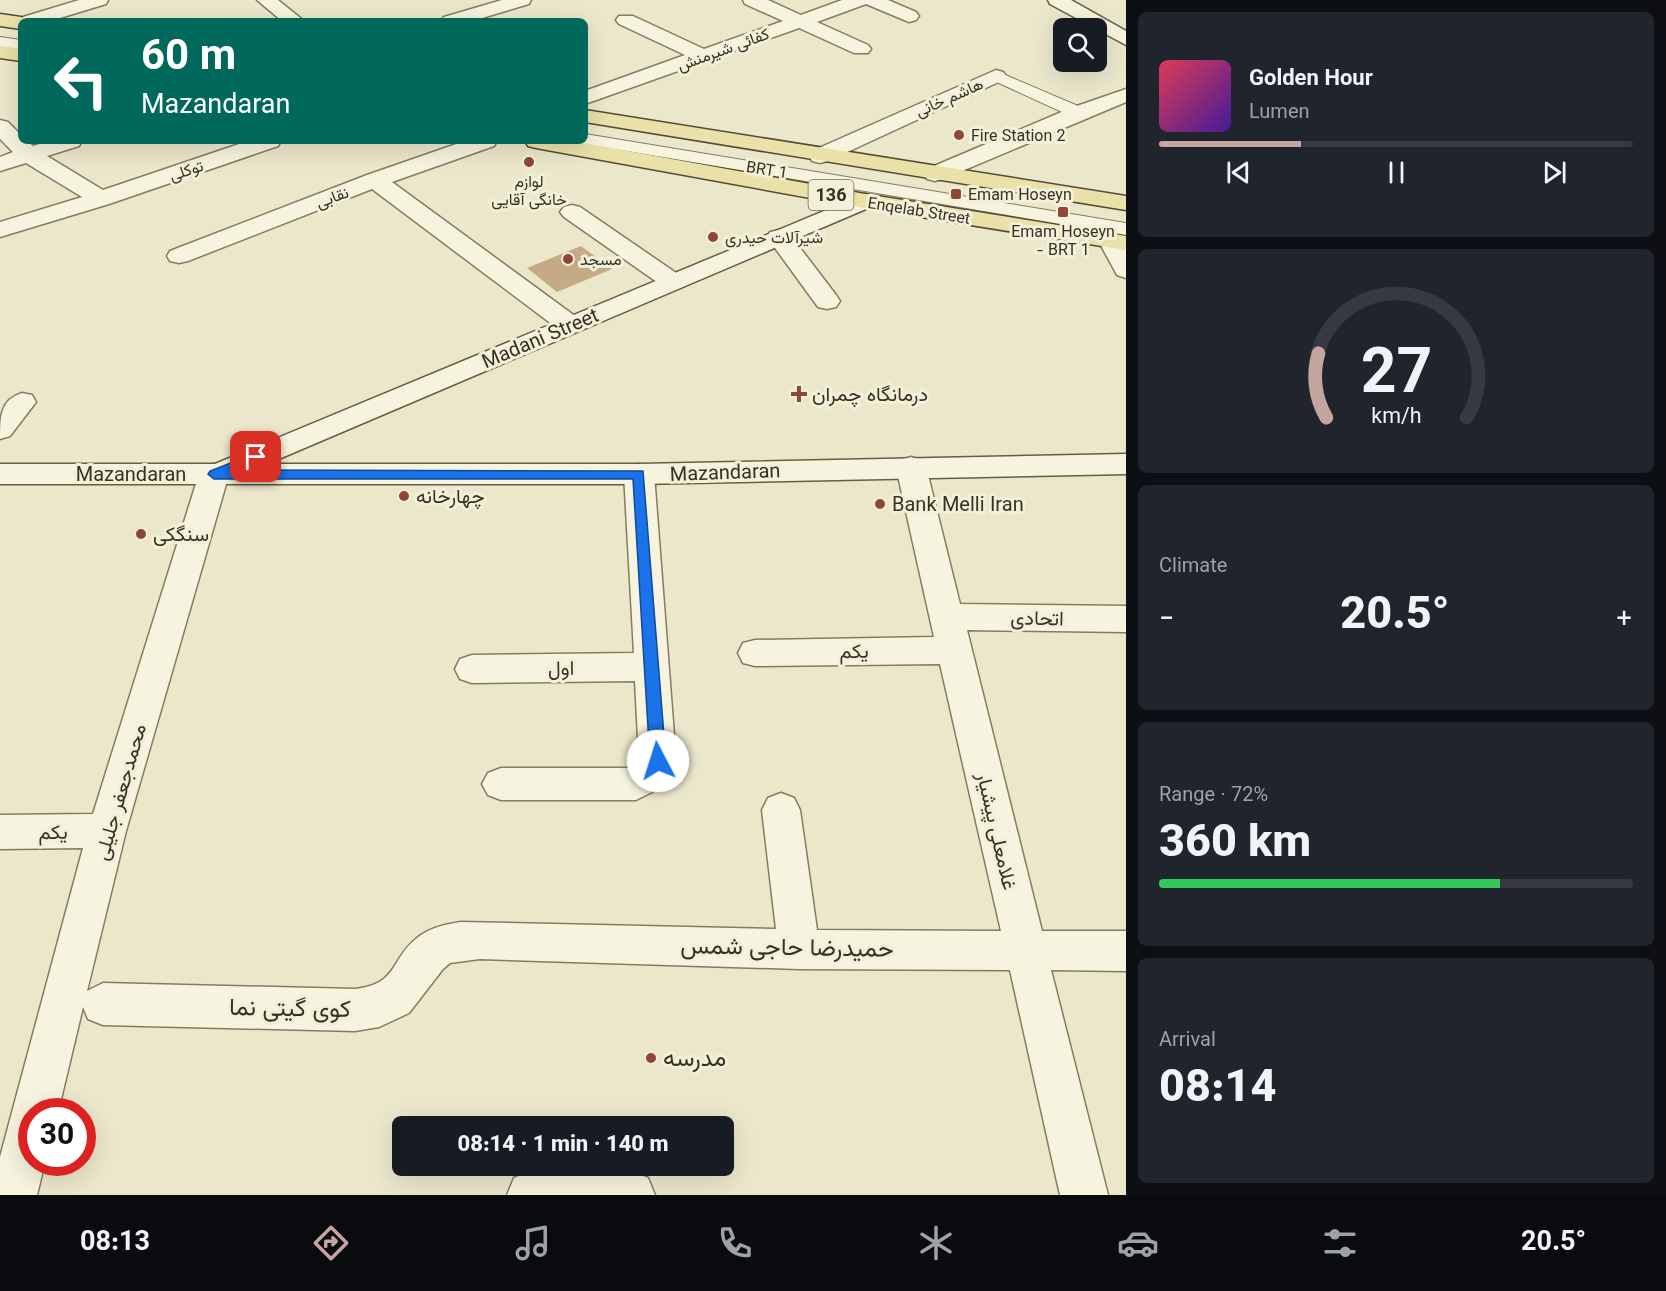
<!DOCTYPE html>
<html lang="en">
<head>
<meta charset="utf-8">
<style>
  body { margin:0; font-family:Georgia,Vazirmatn,serif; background:#20242c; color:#f1f3f6; height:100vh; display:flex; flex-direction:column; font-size:22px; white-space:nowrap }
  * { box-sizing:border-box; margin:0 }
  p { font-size:20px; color:#9ea1a6 }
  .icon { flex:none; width:33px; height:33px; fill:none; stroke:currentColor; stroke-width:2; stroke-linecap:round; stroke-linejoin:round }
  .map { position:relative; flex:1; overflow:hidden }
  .details { display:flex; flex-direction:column; gap:12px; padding:12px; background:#0d0f14; width:540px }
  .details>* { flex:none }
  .guide { position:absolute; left:18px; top:18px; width:570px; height:126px; border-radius:9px; box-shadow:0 6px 24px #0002; background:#00695c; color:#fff; overflow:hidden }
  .tools { position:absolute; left:1053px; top:18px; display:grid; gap:12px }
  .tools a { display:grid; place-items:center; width:54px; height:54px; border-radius:9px; background:#171b24; box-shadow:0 6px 24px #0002; font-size:30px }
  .speed { position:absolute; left:18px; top:1098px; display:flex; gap:12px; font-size:30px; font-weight:700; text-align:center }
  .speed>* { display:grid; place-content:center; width:78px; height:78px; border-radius:50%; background:#171b24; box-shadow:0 6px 24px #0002; line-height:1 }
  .speed .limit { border:9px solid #d22; background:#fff; color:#111 }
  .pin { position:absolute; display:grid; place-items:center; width:51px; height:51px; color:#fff; margin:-26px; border-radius:12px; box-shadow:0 3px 9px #0006 }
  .me { position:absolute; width:66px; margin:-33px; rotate:355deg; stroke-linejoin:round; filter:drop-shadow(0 0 4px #0008) }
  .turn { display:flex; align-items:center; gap:21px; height:126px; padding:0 24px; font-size:27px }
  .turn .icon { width:78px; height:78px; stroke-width:2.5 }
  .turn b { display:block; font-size:42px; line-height:51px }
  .big { font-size:45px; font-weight:800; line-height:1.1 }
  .details .card { flex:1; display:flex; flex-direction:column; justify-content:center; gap:9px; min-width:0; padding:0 21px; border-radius:9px; background:#20242c }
  .details .dial { align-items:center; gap:0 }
  .dial svg { height:156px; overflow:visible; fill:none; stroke:#363941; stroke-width:7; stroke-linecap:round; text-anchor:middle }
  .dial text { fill:#f1f3f6; stroke:none }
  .song { display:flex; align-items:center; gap:18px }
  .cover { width:72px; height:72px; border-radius:9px; background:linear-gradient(135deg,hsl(350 70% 55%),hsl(260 70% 35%)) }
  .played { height:6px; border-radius:3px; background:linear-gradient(90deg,#c5a5a0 30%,#363941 30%) }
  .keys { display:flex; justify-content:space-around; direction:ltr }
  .heat { display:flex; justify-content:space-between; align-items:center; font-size:33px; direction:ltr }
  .charge { height:9px; border-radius:4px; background:linear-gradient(90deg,#34c759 72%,#363941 0) }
  .trip { position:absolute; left:392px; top:1116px; width:342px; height:60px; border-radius:9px; background:#171b24; box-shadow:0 6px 24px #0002; font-weight:800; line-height:60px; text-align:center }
  .menu { display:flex; height:96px; justify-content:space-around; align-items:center; background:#090b0e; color:#9ea1a6 }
  .menu .icon { width:42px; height:42px }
  .menu .active { color:#c5a5a0 }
  .menu b { font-size:27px; color:#f1f3f6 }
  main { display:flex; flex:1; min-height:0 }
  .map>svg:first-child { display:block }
  .building { fill:#c5ab85 }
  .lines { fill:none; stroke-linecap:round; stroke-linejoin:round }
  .service-casing { stroke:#867b61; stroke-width:2 }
  .pedestrian-casing { stroke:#867b61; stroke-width:3 }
  .minor-casing { stroke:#867b61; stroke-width:3 }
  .secondary-casing { stroke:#685d44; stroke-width:3 }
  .primary-casing { stroke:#554934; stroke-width:3 }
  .service { fill:#f6f3de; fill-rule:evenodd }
  .pedestrian { fill:#f6f3de; fill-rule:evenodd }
  .minor { fill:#f6f3de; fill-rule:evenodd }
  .secondary { fill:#f6f3de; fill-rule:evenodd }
  .primary { fill:#e9e1a8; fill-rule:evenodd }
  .route { fill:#1a73e8; stroke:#114b97; stroke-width:1.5 }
  .poi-dot { fill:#904636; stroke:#f3f0da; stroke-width:2 }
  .labels { text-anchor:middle; stroke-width:6; stroke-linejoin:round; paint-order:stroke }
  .far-street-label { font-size:16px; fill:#383122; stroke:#f3f0da }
  .far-poi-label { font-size:16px; fill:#383122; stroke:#f3f0da; text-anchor:start }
  .shield { fill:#f3f0da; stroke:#706a59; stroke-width:1.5 }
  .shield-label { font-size:18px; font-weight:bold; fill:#383122 }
  .street-label { font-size:20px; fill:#383122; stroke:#f3f0da }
  .poi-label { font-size:20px; fill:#383122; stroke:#f3f0da; text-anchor:start }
  .near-street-label { font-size:24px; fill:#383122; stroke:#f3f0da }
  .near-poi-label { font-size:24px; fill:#383122; stroke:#f3f0da; text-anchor:start }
</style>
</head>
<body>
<main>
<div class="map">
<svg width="1126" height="1195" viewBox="0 0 1126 1195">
  <rect width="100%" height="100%" fill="#ebe7cb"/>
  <!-- building -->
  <path class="building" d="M581,246l31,23 -55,23 -30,-24z"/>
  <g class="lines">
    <defs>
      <g id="service">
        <path d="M0,37l21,3v10l-21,-3z"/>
        <path d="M996,71l89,38 2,4 -8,5 -6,-1 -83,-38 -2,-3 2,-3z"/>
        <path d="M585,134l541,89v12l-547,-92 -1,-2h7z"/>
      </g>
      <path id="pedestrian" d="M1110,233l9,2 7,12v31l-9,-3 -19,-35 3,-5z"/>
      <g id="minor">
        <path d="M79,0h29l-2,4 -56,17h-30l3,-4z"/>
        <path d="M257,0h21l26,21h-22z"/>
        <path d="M502,0h29l-2,4 -57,17h-31l3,-4z"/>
        <path d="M743,0h25l33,15 41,-15h46l28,12 3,4 -3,4 -7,2 -43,-18 -49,18 51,23 3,4 -3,4h-14l-55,-25 -214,76v-13l100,-36 -66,-31 -3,-4 3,-4h14l71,33 79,-28 -38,-17z"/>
        <path d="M996,70l7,2 3,4 -3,4 -175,81 -8,2 -8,-2 -3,-5 3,-5z"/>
        <path d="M1126,89v13l-183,77 -8,2 -8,-2 -3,-5 3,-5 144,-61z"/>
        <path d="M0,120l8,2 13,13v6h6l6,5 16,-5h33l-3,5 -32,10 56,34 145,-49h33l-3,5 -169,58 -109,33v-15l82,-25 -56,-34 -26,8v-14l13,-5 -13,-13z"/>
        <path d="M465,141h32l-3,5 -102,36 187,137 4,6 -4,6 -9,2 -9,-2 -189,-142 -184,72 -9,2 -9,-2 -3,-5 3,-5 197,-76z"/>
        <path d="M572,205l8,2 102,70 4,5 -4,5 -9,3 -9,-3 -100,-70 -4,-5 4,-5z"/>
        <path d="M779,230l9,2 48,63 4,6 -4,6 -9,2 -9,-2 -51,-70 3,-5z"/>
        <path d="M22,393l10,2 4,7 -26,34 -10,3c0,-22 0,-39 22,-46z"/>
        <path d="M911,457l11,3 4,7 34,137 166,2v26l-159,-2 75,301h84v40l-75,-1 57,225h-48l-50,-225 -211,-1 -319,-10 -30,4 -7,6 -34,44 -30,14 -24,4 -252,-6 -15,-6 -5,-12 -25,105h-26v50h13l-8,33h-37v-38l83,-309 -83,1v-34l93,-1 106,-340 4,-7 11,-3 11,3 4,7 -103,357 -39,160 16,-8 252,6c44,-5 35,-30 62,-51 12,-10 29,-14 44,-16l315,7 -14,-119 6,-12 13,-5 13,5 6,12 17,120 184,1 -61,-267 -185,2 -12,-3 -5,-10 5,-10 12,-3 179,-3 -38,-170 4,-7z"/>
        <path d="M639,464l11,3 4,7 22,287 -16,27 -24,12h-135l-13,-5 -6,-11 6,-11 13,-5h129l9,-10 -4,-77 -163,2 -12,-4 -5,-10 5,-10 12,-4 162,-2 -10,-179 4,-7z"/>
        <path d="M542,1166l89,5 17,7 7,17h-148l7,-17z"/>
      </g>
      <g id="secondary">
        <path d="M1048,0h23l55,31v14l-76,-41z"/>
        <path d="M865,194l8,2 4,5 -4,5 -606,258h372l487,-10v20l-487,10h-639v-20h215z"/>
      </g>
      <g id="primary">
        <path d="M0,14l21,3 8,4h-8v8l-21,-3z"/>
        <path d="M0,46l21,3v12l-21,-3z"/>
        <path d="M585,110l541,86v14l-541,-88z"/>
        <path d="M525,141h48l292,53 261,42v14l-261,-42 -329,-60 -8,-2z"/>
      </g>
    </defs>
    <!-- service casing -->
    <use href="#service" class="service-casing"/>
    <!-- pedestrian casing -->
    <use href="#pedestrian" class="pedestrian-casing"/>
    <!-- minor casing -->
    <use href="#minor" class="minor-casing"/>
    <!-- secondary casing -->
    <use href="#secondary" class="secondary-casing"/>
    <!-- primary casing -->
    <use href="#primary" class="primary-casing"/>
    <!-- service -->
    <use href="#service" class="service"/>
    <!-- pedestrian -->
    <use href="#pedestrian" class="pedestrian"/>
    <!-- minor -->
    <use href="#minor" class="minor"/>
    <!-- secondary -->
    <use href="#secondary" class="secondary"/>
    <!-- primary -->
    <use href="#primary" class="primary"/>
  </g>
  <!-- route -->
  <path class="route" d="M256,453l5,1v6l-25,10 407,1 23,290 -3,5 -5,2 -5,-2 -3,-5 -17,-282h-419l-6,-5 2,-3z"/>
  <!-- markers -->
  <g class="poi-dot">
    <circle cx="959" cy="135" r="6"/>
    <circle cx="529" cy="162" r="6"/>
    <rect x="950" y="188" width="12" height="12" rx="3"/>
    <rect x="1057" y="206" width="12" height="12" rx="3"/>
    <circle cx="713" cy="237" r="6"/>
    <circle cx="568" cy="259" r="6"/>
    <path d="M796 385h6v6h6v6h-6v6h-6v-6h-6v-6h6z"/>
    <circle cx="404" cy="496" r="6"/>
    <circle cx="880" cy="504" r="6"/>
    <circle cx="141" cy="534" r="6"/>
    <circle cx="651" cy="1058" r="6"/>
  </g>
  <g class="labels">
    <!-- far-street labels -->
    <g class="far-street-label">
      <text transform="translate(723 49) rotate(-20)" y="6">کفائی شیرمنش</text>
      <text transform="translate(949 97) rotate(-24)" y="6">هاشم خانی</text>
      <text transform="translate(767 169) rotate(9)" y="6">BRT 1</text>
      <text transform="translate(186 170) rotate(-19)" y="6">توکلی</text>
      <text transform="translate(332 197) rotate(-21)" y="6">نقابی</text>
      <text transform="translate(919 210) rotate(9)" y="6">Enqelab Street</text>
    </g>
    <!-- far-poi labels -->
    <g class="far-poi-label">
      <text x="971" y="141">Fire Station 2</text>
      <text x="529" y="187" text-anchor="middle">لوازم<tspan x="529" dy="18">خانگی آقایی</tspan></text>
      <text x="968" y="200">Emam Hoseyn</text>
      <text x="1063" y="237" text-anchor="middle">Emam Hoseyn<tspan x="1063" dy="18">- BRT 1</tspan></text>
      <text x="725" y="243">شیرآلات حیدری</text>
      <text x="580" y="265">مسجد</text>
    </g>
    <!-- shield labels -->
    <rect class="shield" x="808.5" y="180" width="45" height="30" rx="4.5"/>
    <g class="shield-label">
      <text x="831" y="201">136</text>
    </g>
    <!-- street labels -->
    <g class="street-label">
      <text transform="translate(540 338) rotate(-23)" y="7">Madani Street</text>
      <text transform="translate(725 472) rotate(-2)" y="7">Mazandaran</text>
      <text x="131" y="481">Mazandaran</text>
      <text transform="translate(1037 618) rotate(1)" y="7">اتحادی</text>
      <text transform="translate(854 651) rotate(-1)" y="7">یکم</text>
      <text transform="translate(561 668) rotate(-1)" y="7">اول</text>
      <text transform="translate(120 792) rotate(-74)" y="7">محمدجعفر جلیلی</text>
      <text transform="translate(997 831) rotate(77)" y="7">غلامعلی پیشیار</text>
      <text transform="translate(53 832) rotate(-1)" y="7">یکم</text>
    </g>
    <!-- poi labels -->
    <g class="poi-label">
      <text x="812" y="401">درمانگاه چمران</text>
      <text x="416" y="503">چهارخانه</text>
      <text x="892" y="511">Bank Melli Iran</text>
      <text x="153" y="541">سنگکی</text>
    </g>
    <!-- near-street labels -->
    <g class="near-street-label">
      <text transform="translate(787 947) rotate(1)" y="8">حمیدرضا حاجی شمس</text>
      <text transform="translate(290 1008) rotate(1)" y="8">کوی گیتی نما</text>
    </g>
    <!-- near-poi labels -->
    <g class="near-poi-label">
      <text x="663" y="1066">مدرسه</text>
    </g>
  </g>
</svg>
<div class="tools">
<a><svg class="icon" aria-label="search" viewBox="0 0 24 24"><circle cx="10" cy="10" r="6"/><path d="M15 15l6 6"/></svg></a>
</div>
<div class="speed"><div class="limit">30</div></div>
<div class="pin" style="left:256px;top:457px;background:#d93025"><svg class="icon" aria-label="arrive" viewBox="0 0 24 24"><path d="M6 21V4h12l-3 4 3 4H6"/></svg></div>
<svg class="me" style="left:658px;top:761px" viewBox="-20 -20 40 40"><circle r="19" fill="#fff"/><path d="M0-13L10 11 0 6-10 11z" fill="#1a73e8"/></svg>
<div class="trip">08:14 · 1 min · 140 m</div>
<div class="guide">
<div class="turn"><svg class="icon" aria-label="left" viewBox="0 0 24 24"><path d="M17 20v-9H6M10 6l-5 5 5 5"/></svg><div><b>60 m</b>Mazandaran</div></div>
</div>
</div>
<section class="details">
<div class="card">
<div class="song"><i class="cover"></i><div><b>Golden Hour</b><p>Lumen</p></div></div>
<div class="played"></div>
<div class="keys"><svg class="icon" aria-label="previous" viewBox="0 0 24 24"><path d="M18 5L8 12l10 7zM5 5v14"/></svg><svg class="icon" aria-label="pause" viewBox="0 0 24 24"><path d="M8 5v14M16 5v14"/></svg><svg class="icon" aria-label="next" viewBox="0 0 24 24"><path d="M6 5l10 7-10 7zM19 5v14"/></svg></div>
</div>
<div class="card dial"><svg viewBox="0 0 100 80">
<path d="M14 69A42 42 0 1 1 86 69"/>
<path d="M14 69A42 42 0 0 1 10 36" stroke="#c5a5a0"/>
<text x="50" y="56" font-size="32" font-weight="700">27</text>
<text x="50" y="72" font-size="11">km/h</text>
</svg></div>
<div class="card"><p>Climate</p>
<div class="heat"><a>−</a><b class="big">20.5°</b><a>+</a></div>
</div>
<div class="card"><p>Range · 72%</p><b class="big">360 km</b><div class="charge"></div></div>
<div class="card"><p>Arrival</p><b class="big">08:14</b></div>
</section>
</main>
<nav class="menu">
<b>08:13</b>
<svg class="icon active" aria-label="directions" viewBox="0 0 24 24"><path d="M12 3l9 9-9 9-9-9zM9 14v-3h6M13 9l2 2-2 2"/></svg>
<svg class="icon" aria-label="music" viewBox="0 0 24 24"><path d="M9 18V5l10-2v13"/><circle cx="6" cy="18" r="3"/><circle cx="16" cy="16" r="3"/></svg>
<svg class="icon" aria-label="phone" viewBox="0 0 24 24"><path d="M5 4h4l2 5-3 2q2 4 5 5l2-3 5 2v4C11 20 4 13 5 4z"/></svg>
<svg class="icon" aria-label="climate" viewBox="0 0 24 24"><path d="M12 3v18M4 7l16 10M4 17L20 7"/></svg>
<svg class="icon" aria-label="car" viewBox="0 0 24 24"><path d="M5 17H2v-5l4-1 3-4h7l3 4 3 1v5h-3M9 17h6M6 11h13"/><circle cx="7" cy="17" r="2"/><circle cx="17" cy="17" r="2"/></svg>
<svg class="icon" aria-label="filters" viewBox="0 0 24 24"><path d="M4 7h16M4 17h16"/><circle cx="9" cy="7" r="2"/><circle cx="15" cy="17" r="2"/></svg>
<b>20.5°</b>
</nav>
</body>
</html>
